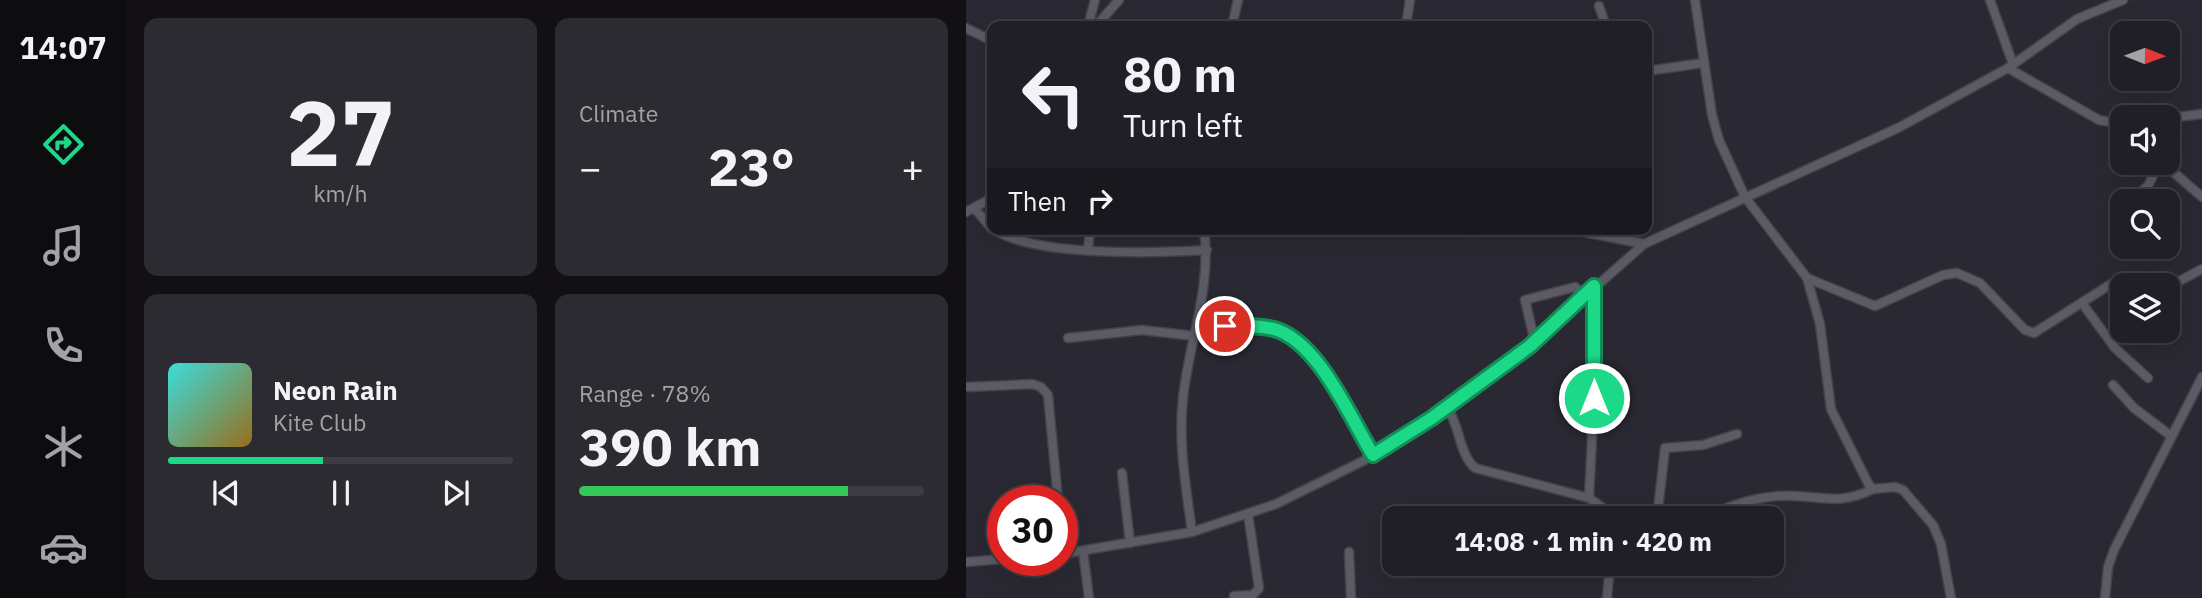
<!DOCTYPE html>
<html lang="en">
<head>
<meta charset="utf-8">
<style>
  body { margin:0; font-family:"IBM Plex Sans",sans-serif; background:#2d2b32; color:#f1f3f6; height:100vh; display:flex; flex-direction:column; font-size:26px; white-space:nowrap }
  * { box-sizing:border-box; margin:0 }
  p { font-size:23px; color:#a2a2a7 }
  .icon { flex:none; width:38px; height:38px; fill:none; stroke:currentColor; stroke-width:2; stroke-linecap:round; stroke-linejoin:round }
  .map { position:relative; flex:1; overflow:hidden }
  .side { display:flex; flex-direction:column; gap:18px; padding:18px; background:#121015; width:840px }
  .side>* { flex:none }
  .banner { position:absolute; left:21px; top:21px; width:665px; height:214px; border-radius:14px; box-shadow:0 7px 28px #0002,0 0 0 2px #3d3c43; background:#201e26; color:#f1f3f6; overflow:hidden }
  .needle { width:46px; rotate:91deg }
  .fabs { position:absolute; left:1144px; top:21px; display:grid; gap:14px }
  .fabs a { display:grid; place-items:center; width:70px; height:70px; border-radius:14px; background:#201e26; box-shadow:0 7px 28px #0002,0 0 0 2px #3d3c43; font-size:35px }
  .speed { position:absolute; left:21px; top:485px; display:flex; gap:14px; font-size:35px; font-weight:700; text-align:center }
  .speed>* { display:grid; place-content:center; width:91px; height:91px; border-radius:50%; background:#201e26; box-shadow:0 7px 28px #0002,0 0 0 2px #3d3c43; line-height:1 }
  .speed .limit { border:10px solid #d22; background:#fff; color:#111 }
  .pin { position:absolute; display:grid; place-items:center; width:60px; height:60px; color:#fff; margin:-30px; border:4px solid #fff; border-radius:50%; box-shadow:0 2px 7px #0007 }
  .me { position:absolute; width:77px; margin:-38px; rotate:0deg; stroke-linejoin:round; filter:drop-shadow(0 0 5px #0008) }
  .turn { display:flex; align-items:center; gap:24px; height:147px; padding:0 21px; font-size:32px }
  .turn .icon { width:91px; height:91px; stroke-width:2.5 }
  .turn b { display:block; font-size:49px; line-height:60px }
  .then { display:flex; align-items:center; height:66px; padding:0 21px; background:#0003; gap:14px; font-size:26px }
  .big { font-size:52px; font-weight:700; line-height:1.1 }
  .side .tile { flex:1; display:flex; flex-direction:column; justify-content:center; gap:10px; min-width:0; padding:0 24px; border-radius:14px; background:#2d2b32 }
  .side .dial { align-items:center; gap:0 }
  .dial b { font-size:91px; line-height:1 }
  .song { display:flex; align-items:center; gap:21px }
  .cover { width:84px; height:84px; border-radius:10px; background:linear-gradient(135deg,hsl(180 70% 55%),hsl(40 70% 35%)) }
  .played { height:7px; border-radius:4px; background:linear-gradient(90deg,#1cd988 45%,#3d3c43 45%) }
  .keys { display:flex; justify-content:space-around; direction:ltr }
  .heat { display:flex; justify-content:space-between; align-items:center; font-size:38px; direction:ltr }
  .charge { height:10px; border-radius:5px; background:linear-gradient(90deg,#34c759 78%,#3d3c43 0) }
  .side .tiles { flex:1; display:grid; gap:18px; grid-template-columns:repeat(2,1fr) }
  .trip { position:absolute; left:416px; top:506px; width:402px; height:70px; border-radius:14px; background:#201e26; box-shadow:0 7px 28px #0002,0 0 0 2px #3d3c43; font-weight:700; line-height:70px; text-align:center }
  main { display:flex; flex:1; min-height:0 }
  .tabs { display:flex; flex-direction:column; width:126px; justify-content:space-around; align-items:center; background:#0d0c0f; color:#a2a2a7 }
  .tabs .icon { width:49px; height:49px }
  .tabs .selected { color:#1cd988 }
  .tabs b { font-size:32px; color:#f1f3f6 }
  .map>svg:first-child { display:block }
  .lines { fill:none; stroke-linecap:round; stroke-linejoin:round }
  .street-casing { stroke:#44434b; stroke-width:11 }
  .street { stroke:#5c5a65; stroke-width:8 }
  .route-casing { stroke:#128d58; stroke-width:18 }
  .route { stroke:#1cd988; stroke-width:12 }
</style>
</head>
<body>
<main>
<nav class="tabs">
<b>14:07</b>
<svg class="icon selected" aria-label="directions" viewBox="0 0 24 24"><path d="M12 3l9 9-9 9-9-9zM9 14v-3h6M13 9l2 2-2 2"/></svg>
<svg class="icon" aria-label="music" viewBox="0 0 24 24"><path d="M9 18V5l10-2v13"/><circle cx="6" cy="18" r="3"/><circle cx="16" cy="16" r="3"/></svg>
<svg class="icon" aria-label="phone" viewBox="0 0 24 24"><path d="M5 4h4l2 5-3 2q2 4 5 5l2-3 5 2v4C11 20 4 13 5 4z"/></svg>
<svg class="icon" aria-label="climate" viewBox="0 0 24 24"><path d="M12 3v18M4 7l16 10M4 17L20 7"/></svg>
<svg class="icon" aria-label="car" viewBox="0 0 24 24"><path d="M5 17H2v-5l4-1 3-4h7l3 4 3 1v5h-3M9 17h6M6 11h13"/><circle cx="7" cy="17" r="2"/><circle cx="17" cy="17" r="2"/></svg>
</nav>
<section class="side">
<div class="tiles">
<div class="tile dial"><b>27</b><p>km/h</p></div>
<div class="tile"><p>Climate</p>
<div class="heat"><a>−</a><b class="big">23°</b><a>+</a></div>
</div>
<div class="tile">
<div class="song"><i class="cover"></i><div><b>Neon Rain</b><p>Kite Club</p></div></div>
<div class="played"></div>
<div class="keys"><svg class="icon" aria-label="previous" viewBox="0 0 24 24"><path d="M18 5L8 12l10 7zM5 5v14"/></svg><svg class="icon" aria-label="pause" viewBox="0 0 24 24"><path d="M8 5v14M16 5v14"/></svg><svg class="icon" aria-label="next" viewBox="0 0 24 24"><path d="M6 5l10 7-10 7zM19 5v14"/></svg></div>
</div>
<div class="tile"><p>Range · 78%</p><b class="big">390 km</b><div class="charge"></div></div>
</div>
</section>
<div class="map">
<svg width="1236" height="598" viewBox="0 0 1236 598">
  <rect width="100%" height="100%" fill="#2a2832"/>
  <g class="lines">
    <defs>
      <g id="street">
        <path d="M729,0l17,115 7,25 26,57 62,81 13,46 11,85 38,76 4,4 22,-2 8,3 30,35 8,19 10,54"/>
        <path d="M1024,0l23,64"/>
        <path d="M633,6l7,20"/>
        <path d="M122,26l7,-26"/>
        <path d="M130,26l23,-26"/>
        <path d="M266,26l6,-26"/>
        <path d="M440,26l4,-26"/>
        <path d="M0,28l26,13"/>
        <path d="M1042,68l91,52 24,4"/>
        <path d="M681,71l56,-8"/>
        <path d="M1202,118l34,-4"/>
        <path d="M1197,163l39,34"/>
        <path d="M1162,201l20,-15 11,-23"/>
        <path d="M9,209l17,20"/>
        <path d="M1150,210l7,-5"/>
        <path d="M0,212l26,-14"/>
        <path d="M27,229c41,28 163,24 214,21"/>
        <path d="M492,229l14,3 16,-3"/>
        <path d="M603,229l75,15"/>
        <path d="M122,250l2,-21"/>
        <path d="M841,278l68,28 68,-31 14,-2 23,10 45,47 9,3 77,-49 13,-2 3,3"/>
        <path d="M1202,287l34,-18"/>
        <path d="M1116,303l33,45 33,30"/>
        <path d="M231,325c25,0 53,-2 77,4 44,12 76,88 99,126"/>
        <path d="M575,336l-8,-2 -8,-34 50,-13 8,9"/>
        <path d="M102,338l74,-8 53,6"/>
        <path d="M1147,385l21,23 37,28"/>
        <path d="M0,387l66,-3 9,3 7,8 10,105"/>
        <path d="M481,407c13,19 12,47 28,61l114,30 14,10 5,10"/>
        <path d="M156,473l8,70"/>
        <path d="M623,498l5,-100v-111"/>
        <path d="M691,518l8,-70 38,-3 34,-11"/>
        <path d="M738,518c22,-11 49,-20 73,-22 39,-3 58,12 96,-7"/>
        <path d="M226,532c-6,-45 -14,-89 -9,-134 6,-57 29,-110 21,-169"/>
        <path d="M117,551l6,47"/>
        <path d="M383,552l2,46"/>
        <path d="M96,554l130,-22 84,-28 87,-43 69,-43 97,-72 115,-102 254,-116 110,-60 69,-49 46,-19"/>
        <path d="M0,562l37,-3"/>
        <path d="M268,596l19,-1 6,-7 -11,-74"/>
        <path d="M641,598l3,-34"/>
        <path d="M1139,598l3,-31 6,-17 88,-173"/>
      </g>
    </defs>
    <!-- street casing -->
    <use href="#street" class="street-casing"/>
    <!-- street -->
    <use href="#street" class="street"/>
  </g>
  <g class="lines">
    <defs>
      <path id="route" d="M259,326c16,0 34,-1 49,3 44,12 76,88 99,126l59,-37 98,-72 64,-60v112"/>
    </defs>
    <!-- route casing -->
    <use href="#route" class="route-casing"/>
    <!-- route -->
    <use href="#route" class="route"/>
  </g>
</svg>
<div class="fabs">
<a><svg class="needle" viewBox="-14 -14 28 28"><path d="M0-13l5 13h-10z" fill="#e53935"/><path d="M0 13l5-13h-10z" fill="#a2a2a7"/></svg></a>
<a><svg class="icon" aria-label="sound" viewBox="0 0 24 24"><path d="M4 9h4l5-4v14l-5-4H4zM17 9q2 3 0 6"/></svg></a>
<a><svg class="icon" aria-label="search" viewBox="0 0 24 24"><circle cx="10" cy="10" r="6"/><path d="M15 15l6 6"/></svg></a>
<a><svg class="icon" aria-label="layers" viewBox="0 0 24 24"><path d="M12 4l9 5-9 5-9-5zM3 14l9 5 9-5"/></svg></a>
</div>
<div class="speed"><div class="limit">30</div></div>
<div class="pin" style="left:259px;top:326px;background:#d93025"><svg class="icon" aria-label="arrive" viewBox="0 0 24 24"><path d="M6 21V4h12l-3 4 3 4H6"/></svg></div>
<svg class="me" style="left:628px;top:398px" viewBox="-20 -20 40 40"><circle r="17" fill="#1cd988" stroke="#fff" stroke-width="3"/><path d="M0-11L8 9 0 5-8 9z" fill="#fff"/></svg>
<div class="trip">14:08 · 1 min · 420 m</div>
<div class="banner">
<div class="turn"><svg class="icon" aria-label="left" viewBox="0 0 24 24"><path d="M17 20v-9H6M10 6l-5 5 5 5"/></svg><div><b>80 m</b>Turn left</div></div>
<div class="then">Then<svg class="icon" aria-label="right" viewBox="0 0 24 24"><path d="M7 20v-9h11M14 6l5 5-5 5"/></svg></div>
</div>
</div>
</main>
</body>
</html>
